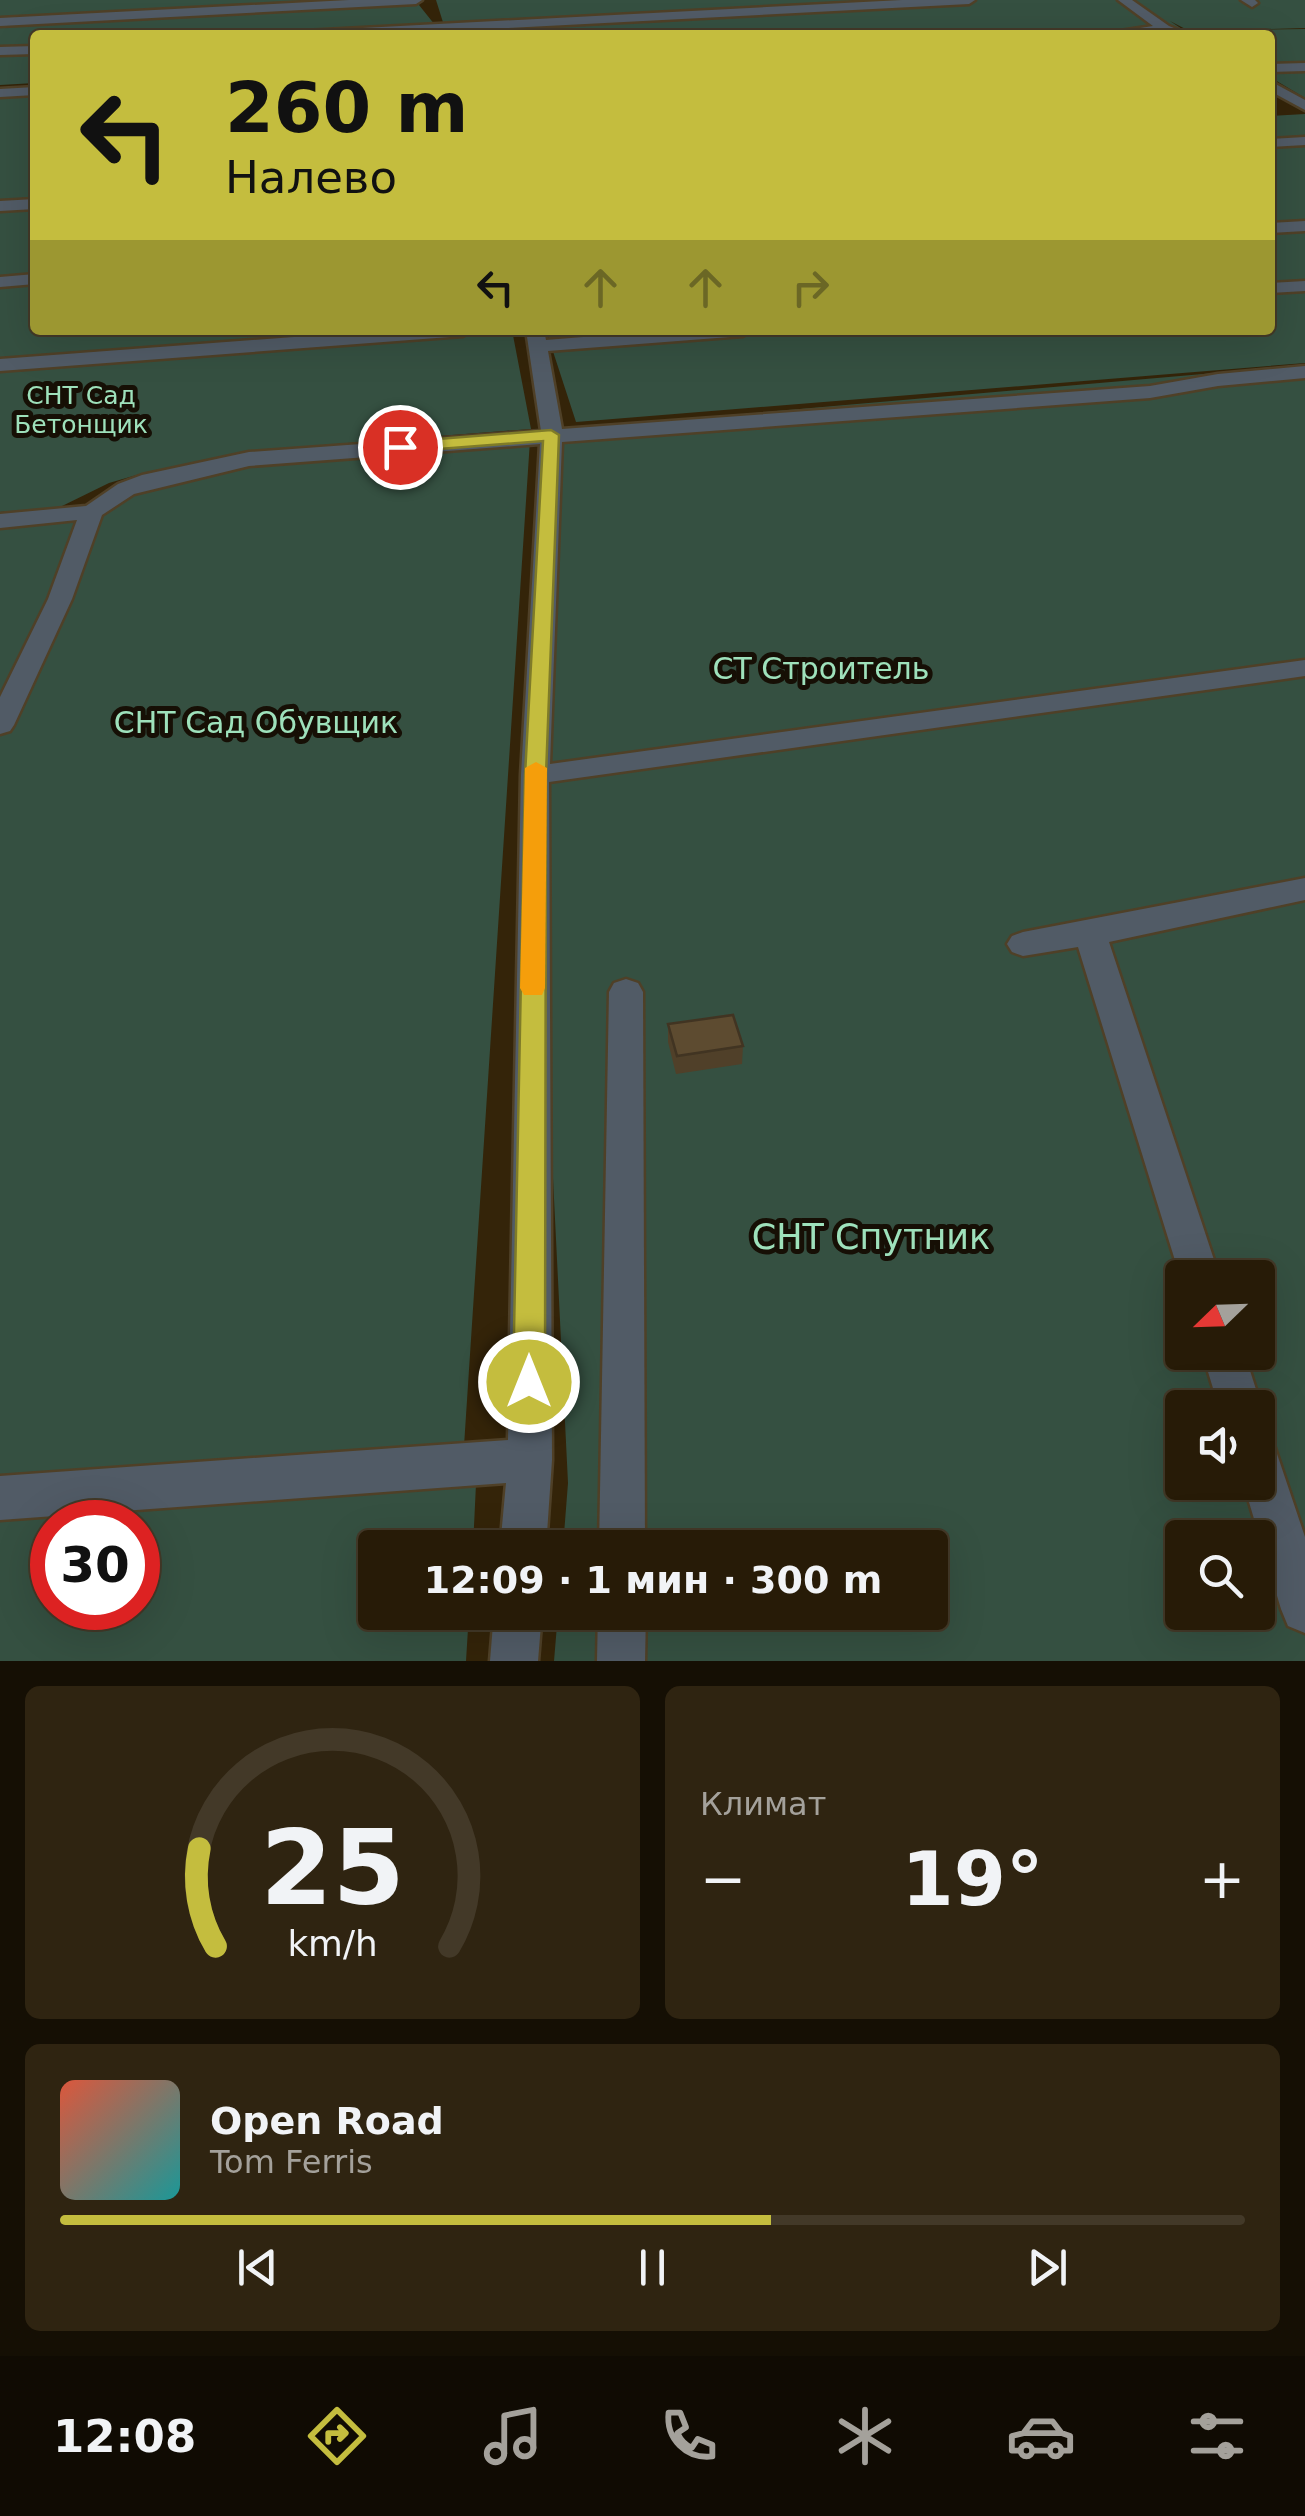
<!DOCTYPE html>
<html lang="ru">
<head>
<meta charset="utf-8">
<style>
  body { margin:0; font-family:"DejaVu Sans",sans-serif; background:#2f2411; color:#f1f3f6; height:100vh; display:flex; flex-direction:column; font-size:38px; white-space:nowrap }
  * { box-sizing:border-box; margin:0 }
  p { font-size:32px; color:#a4a19b }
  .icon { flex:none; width:55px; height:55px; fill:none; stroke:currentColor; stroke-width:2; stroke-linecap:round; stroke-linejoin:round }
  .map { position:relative; height:1661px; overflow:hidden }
  .drawer { display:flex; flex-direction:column; gap:25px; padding:25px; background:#150f04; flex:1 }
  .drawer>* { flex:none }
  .guide { position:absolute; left:30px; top:30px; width:1245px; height:305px; border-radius:10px; box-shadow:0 10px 40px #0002,0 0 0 2px #433928; background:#c4bd3e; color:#111; overflow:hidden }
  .needle { width:65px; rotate:247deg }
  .buttons { position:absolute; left:1165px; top:1260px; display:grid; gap:20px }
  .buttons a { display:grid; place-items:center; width:110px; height:110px; border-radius:10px; background:#271b07; box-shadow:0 10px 40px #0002,0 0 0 2px #433928; font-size:50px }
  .speed { position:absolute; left:30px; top:1500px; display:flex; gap:20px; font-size:50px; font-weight:700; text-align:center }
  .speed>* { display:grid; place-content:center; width:130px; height:130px; border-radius:50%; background:#271b07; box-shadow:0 10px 40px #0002,0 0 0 2px #433928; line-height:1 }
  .speed .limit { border:15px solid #d22; background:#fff; color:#111 }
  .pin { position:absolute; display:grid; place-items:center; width:85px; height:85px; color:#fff; margin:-42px; border:5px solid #fff; border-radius:50%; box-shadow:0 2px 10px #0007 }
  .me { position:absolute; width:110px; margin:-55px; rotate:0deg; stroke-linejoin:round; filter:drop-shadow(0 0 8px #0008) }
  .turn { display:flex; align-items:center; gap:35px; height:210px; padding:0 30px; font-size:45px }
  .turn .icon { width:130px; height:130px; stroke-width:2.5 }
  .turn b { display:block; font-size:70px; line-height:85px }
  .lanes { display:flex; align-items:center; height:95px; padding:0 30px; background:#0003; justify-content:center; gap:50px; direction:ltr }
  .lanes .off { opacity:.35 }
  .big { font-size:75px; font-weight:600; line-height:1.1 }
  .drawer .tile { flex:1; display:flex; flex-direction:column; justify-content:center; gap:15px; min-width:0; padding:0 35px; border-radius:15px; background:#2f2411 }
  .drawer .dial { align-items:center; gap:0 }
  .dial svg { height:260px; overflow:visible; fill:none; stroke:#433928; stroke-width:7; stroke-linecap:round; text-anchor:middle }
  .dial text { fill:#f1f3f6; stroke:none }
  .song { display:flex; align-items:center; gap:30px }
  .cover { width:120px; height:120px; border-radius:15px; background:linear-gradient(135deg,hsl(10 70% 55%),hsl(180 70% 35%)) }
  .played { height:10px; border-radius:5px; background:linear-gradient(90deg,#c4bd3e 60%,#433928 60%) }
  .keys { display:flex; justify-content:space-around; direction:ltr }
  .heat { display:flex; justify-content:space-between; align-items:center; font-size:55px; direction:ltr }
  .drawer .tiles { flex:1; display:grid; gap:25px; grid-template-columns:1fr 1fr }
  .tile:last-child { grid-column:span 2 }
  .trip { position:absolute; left:358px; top:1530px; width:590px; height:100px; border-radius:10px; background:#271b07; box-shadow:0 10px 40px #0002,0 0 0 2px #433928; font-weight:600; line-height:100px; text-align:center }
  .menu { display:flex; height:160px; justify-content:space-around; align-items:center; background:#100b03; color:#a4a19b }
  .menu .icon { width:70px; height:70px }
  .menu .active { color:#c4bd3e }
  .menu b { font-size:45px; color:#f1f3f6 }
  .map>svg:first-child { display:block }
  .green { fill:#355041; fill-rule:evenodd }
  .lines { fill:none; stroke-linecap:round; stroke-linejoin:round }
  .street-casing { stroke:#4f4027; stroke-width:5 }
  .street { fill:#515b66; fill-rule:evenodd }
  .wall { fill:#504029 }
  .building { fill:#5d4b30; stroke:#413422; stroke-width:2.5 }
  .route { fill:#c4bd3e; stroke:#7f7b28; stroke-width:2.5 }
  .slow { fill:#f59e0b }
  .labels { text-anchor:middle; stroke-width:10; stroke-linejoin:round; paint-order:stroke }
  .far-park-label { font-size:25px; fill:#9ee1bb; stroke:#160f05 }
  .park-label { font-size:30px; fill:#9ee1bb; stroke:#160f05 }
  .near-park-label { font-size:35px; fill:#9ee1bb; stroke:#160f05 }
</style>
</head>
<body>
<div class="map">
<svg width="1305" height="1661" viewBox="0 0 1305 1661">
  <rect width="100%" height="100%" fill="#342409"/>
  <!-- green -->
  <g class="green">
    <path d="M0,0h415l28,35h-408v48l-35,2z"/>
    <path d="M436,0h869v28l-79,2 79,-1v69l-35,-21v-42h-73l-27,-14 21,14h-744z"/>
    <path d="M35,87v243h477l19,99 -246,19 -138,24 -38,11 -51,25 -58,4v-423z"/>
    <path d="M1305,114v249l-729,59 -30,-92h724v-214z"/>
    <path d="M1305,365v1296h-751l4,-48 372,-1v-64l-367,-1 5,-64 -25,-508 16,-545zM1182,1278h76v74h-76zM1182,1408h76v74h-76zM1182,1538h76v74h-76z"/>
    <path d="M530,440l-66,1006 -464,32v-951l105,-13 45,-29 84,-20z"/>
    <path d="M476,1484l-3,63 -98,1v64l94,1 -3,48h-466v-142zM52,1522h86v86h-86z"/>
  </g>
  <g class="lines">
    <defs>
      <g id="street">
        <path d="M349,0h73l-6,4 -416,22v-8z"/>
        <path d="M902,0h73l-6,4 -593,31h-77l6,-4z"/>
        <path d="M1118,0h14l37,26 22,9h-97l59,-9z"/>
        <path d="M1241,0h14l3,3 -6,4z"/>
        <path d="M35,46v8l-35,1v-8z"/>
        <path d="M1305,63v8l-35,1v-8z"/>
        <path d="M1270,81l35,19v10l-35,-19z"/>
        <path d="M35,87v8l-35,2v-8z"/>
        <path d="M1305,137v8l-35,2v-8z"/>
        <path d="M35,199v10l-35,2v-10z"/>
        <path d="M1305,221v10l-35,2v-10z"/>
        <path d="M35,274v10l-35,3v-10z"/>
        <path d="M1305,281v10l-35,2v-10z"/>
        <path d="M387,330h85l-9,6 -463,35v-12z"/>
        <path d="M526,330h18l2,10 124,-10h82l-9,6 -195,15 14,78 588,-43 68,-12 87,-8v12l-87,8 -68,12 -588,44 -12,322 755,-104v16l-756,106 3,678 -6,88h-46l6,-65 -506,37v-44l508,-36 13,-665 19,-331 -291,22 -115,28 -32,21 -30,84 -58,126 -4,6 -10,3v-37l48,-98 29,-79 -77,8v-14l86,-8 32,-22 24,-9 107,-23 292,-21z"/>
        <path d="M1305,878v22l-196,42 111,336h-38v5l-104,-336 -55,9 -11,-4 -5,-8 5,-8 11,-4z"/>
        <path d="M626,979l12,4 5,9 2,556h-46l10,-556 5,-9z"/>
        <path d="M1202,1352h42l18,56 -4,11v-11h-39z"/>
        <path d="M1258,1439l16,6 31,92v96l-17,-7 -7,-17 -38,-127h15z"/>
        <path d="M494,1612h48l-4,49h-48z"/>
        <path d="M598,1612h48l-1,49h-48z"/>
      </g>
    </defs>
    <!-- street casing -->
    <use href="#street" class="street-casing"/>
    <!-- street -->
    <use href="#street" class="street"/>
  </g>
  <!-- wall -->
  <path class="wall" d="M668,1024l75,22 -1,18 -66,10 -8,-32z"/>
  <!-- building -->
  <path class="building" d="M733,1015l10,31 -66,10 -9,-32z"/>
  <!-- route -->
  <path class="route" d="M551,430l8,5 -13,340 -1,607 -4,10 -12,5 -11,-5 -5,-10 12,-607 18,-334 -143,11 -8,-5 8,-5z"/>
  <!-- slow -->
  <path class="slow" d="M536,762l11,6 -2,220 -3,7h-18l-4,-7 5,-220z"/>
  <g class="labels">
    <!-- far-park labels -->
    <g class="far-park-label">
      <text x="81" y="404">СНТ Сад<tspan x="81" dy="29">Бетонщик</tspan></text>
    </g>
    <!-- park labels -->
    <g class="park-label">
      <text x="821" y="679">СТ Строитель</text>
      <text x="256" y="733">СНТ Сад Обувщик</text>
    </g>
    <!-- near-park labels -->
    <g class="near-park-label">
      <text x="871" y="1249">СНТ Спутник</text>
    </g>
  </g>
</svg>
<div class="buttons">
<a><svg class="needle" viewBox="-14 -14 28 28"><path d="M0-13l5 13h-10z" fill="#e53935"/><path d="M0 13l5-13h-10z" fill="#a4a19b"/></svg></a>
<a><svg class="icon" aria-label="sound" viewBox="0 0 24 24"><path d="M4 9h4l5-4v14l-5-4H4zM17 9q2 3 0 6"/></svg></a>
<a><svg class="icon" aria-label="search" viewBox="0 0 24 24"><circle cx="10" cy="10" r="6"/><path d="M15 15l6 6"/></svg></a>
</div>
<div class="speed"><div class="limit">30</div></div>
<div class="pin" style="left:400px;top:447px;background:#d93025"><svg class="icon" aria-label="arrive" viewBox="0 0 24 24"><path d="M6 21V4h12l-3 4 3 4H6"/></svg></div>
<svg class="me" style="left:529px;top:1382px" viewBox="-20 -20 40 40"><circle r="17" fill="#c4bd3e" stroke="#fff" stroke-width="3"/><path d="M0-11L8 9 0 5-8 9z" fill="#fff"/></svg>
<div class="trip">12:09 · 1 мин · 300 m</div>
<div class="guide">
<div class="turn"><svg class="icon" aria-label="left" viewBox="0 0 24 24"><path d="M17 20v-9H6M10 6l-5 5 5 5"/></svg><div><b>260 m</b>Налево</div></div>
<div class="lanes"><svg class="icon" aria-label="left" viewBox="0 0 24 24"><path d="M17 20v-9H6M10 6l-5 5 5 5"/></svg><svg class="icon off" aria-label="ahead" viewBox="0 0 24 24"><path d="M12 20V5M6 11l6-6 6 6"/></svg><svg class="icon off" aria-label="ahead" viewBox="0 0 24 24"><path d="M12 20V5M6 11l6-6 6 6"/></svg><svg class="icon off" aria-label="right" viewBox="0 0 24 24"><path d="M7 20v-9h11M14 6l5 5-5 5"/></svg></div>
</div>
</div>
<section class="drawer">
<div class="tiles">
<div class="tile dial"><svg viewBox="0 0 100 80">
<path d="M14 69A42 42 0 1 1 86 69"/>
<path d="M14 69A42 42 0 0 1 9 39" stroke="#c4bd3e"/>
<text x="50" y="56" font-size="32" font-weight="700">25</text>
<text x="50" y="72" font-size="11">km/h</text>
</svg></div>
<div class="tile"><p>Климат</p>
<div class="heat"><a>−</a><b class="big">19°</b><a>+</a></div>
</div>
<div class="tile">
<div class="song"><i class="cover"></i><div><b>Open Road</b><p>Tom Ferris</p></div></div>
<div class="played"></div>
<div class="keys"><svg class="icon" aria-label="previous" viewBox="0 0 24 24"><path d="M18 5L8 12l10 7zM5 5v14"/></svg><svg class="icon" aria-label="pause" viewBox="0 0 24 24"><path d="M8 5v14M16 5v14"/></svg><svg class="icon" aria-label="next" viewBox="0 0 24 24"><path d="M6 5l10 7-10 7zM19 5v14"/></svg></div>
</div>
</div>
</section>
<nav class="menu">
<b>12:08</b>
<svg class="icon active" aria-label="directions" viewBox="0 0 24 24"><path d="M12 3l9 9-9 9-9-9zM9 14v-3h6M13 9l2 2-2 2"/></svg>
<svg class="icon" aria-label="music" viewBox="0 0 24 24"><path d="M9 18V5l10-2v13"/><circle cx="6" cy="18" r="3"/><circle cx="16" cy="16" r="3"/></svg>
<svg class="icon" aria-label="phone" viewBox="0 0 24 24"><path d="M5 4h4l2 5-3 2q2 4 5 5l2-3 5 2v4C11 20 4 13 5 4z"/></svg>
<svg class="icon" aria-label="climate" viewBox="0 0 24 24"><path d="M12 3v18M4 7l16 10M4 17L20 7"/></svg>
<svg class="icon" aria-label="car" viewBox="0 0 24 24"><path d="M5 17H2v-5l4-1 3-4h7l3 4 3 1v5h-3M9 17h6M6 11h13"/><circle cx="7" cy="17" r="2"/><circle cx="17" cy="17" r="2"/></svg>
<svg class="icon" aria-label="filters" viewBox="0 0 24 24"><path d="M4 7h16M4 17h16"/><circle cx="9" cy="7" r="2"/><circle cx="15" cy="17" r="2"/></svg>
</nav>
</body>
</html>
